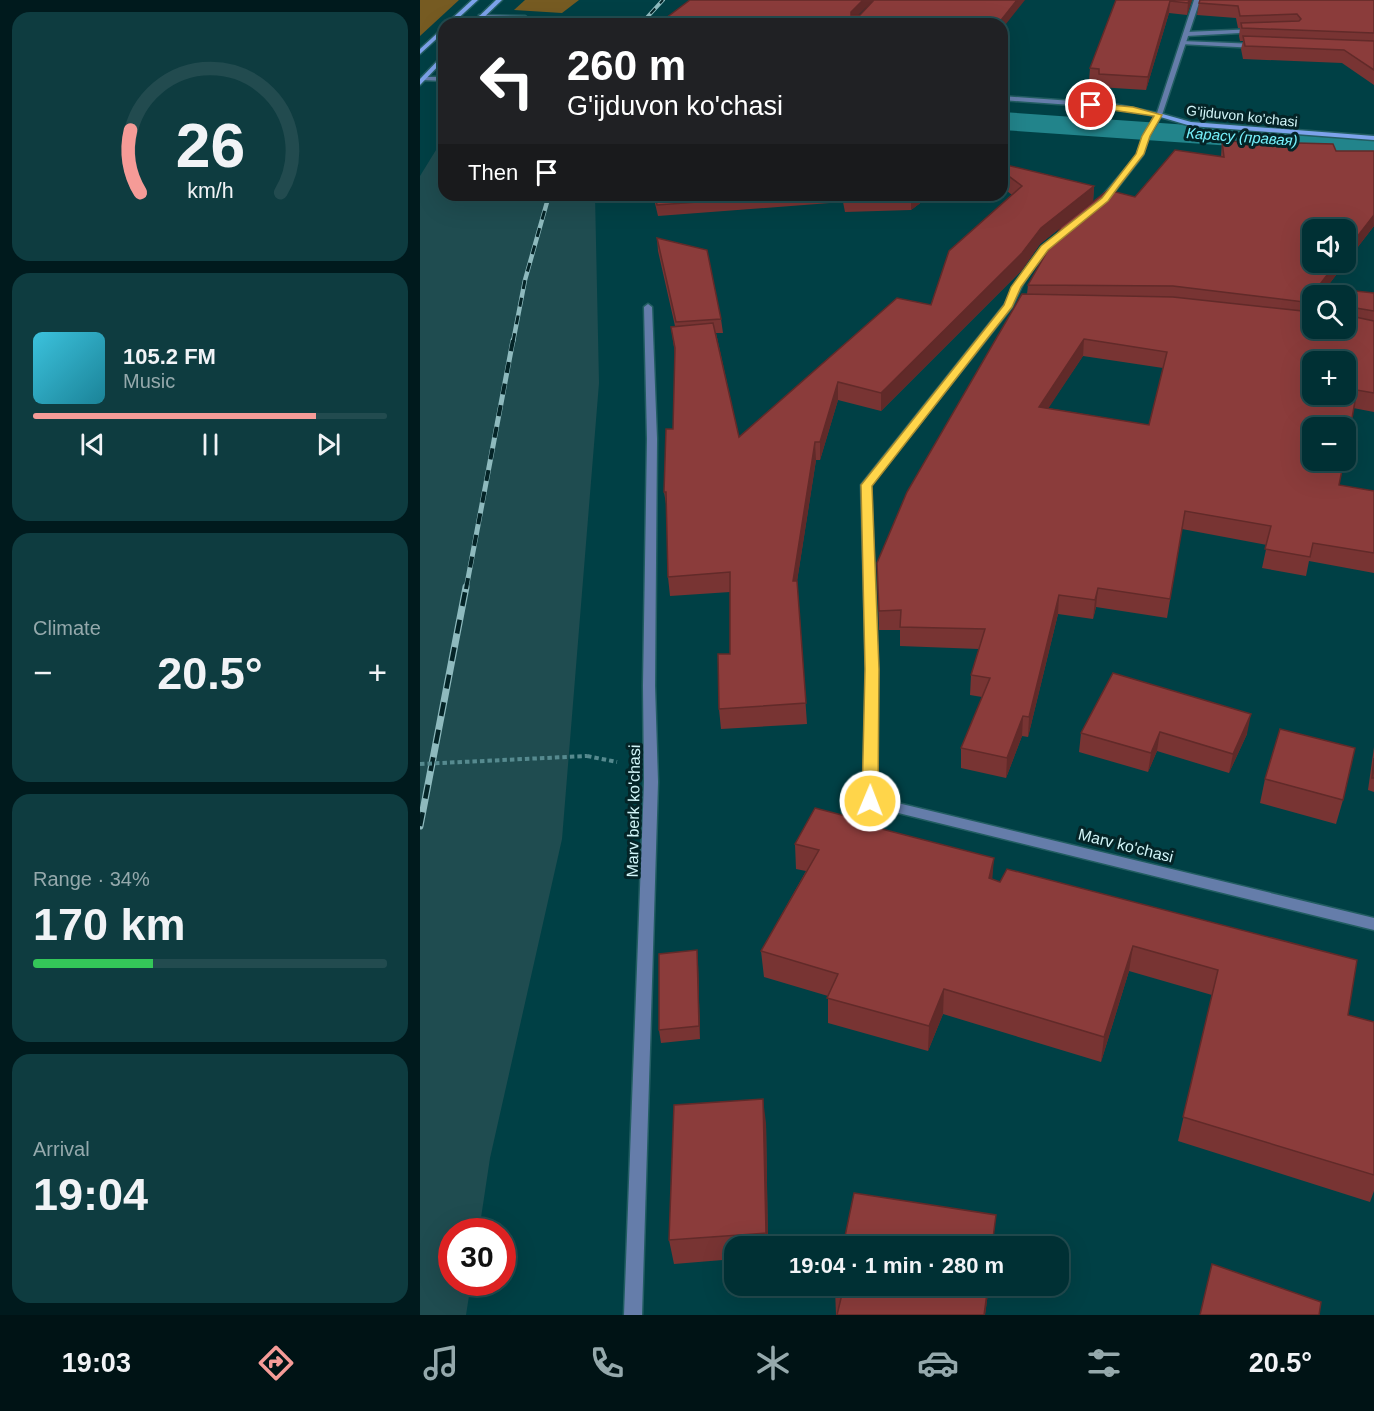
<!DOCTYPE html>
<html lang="en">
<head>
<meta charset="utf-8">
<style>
  body { margin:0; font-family:Arial,sans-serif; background:#0e3c40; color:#f1f3f6; height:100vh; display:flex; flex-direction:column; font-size:22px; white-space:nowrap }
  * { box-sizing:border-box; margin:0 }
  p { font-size:20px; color:#95a9ac }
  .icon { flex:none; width:33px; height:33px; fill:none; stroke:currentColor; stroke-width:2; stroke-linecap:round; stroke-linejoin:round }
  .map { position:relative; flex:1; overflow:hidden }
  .drawer { display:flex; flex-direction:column; gap:12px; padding:12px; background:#001a1d; width:420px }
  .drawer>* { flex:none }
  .guide { position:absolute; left:18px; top:18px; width:570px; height:183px; border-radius:18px; box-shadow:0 6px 24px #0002,0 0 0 2px #224b4f; background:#202124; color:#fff; overflow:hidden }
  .fabs { position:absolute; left:882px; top:219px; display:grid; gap:12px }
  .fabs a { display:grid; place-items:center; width:54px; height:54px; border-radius:12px; background:#003034; box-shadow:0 6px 24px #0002,0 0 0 2px #224b4f; font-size:30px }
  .speed { position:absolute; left:18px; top:1218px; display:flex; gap:12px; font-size:30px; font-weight:700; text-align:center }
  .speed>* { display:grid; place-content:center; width:78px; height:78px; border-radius:50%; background:#003034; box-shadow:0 6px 24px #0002,0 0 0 2px #224b4f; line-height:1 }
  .speed .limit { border:9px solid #d22; background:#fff; color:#111 }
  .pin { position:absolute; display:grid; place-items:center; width:51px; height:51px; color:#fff; margin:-26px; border:3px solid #fff; border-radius:50%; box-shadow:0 2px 6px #0007 }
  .me { position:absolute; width:66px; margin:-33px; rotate:1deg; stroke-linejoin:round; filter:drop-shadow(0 0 4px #0008) }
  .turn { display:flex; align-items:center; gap:21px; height:126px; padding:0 30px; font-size:27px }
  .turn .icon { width:78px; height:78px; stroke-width:2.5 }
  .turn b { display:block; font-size:42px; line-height:51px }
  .then { display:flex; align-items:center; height:57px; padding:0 30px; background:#0003; gap:12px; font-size:22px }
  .big { font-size:45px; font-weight:700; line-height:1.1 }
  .drawer .widget { flex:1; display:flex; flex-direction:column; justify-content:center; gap:9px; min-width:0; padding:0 21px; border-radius:18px; background:#0e3c40 }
  .drawer .dial { align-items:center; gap:0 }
  .dial svg { height:156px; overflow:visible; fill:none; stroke:#224b4f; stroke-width:7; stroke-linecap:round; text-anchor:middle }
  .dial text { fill:#f1f3f6; stroke:none }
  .song { display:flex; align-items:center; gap:18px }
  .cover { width:72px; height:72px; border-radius:9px; background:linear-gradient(135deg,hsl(190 70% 55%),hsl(190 70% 35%)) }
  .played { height:6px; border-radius:3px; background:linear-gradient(90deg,#f59b97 80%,#224b4f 80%) }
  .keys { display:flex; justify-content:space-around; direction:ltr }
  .heat { display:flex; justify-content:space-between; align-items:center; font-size:33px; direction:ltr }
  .charge { height:9px; border-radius:4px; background:linear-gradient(90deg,#34c759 34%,#224b4f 0) }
  .trip { position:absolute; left:304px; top:1236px; width:345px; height:60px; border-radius:18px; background:#003034; box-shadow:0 6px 24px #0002,0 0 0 2px #224b4f; font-weight:700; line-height:60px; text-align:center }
  .tab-bar { display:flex; height:96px; justify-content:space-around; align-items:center; background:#001315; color:#95a9ac }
  .tab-bar .icon { width:42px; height:42px }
  .tab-bar .selected { color:#f59b97 }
  .tab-bar b { font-size:27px; color:#f1f3f6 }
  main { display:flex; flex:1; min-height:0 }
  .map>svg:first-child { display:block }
  .built { fill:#1f4c50 }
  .green { fill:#765b22 }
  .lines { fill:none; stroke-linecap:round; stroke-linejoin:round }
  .canal { fill:#22848b; fill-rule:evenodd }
  .lane-casing { stroke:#225d62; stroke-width:3 }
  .street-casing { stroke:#225d62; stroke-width:3 }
  .secondary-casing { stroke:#225d62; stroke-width:3 }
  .path { stroke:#568a8f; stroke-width:4; stroke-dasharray:4.5 3; stroke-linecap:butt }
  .lane { fill:#657daa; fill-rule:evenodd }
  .street { fill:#657daa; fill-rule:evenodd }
  .secondary { fill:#7da3eb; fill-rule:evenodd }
  .rail-far3-casing { stroke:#8ebabe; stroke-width:4 }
  .rail-far2-casing { stroke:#8ebabe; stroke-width:4.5 }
  .rail-far1-casing { stroke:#8ebabe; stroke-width:5 }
  .rail-casing { stroke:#8ebabe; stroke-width:7 }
  .rail-far3 { stroke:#042427; stroke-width:2; stroke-dasharray:7; stroke-linecap:butt }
  .rail-far2 { stroke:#042427; stroke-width:3; stroke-dasharray:9; stroke-linecap:butt }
  .rail-far1 { stroke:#042427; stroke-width:4; stroke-dasharray:11; stroke-linecap:butt }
  .rail { stroke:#042427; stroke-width:4.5; stroke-dasharray:14; stroke-linecap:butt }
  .path-bridge { stroke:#568a8f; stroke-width:4; stroke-dasharray:4.5 3; stroke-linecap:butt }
  .wall { fill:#783433; fill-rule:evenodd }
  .shaded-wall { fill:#612a29 }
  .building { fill:#8b3c3b; stroke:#612a29; stroke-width:1.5; fill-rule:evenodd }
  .route { fill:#ffd54a; stroke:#a68a30; stroke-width:1.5 }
  .labels { text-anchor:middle; stroke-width:6; stroke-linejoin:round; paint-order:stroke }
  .far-street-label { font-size:14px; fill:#d2f5f8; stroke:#042427 }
  .far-water-label { font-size:15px; font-style:italic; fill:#77f1fc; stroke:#042427 }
  .street-label { font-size:16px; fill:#d2f5f8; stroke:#042427 }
</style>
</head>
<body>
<main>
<section class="drawer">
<div class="widget dial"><svg viewBox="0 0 100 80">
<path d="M14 69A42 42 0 1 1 86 69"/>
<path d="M14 69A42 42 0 0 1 9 37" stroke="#f59b97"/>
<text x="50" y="56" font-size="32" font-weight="700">26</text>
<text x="50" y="72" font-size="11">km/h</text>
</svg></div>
<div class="widget">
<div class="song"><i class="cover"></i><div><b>105.2 FM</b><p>Music</p></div></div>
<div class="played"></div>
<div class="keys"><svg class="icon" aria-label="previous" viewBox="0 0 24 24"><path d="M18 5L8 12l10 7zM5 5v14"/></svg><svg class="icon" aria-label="pause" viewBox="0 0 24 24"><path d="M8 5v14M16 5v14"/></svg><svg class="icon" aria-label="next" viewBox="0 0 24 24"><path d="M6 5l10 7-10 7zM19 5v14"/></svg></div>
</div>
<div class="widget"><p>Climate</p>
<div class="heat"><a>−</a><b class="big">20.5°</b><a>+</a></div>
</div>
<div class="widget"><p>Range · 34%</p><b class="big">170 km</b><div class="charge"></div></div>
<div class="widget"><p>Arrival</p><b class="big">19:04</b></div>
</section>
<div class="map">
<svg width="954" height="1315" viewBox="0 0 954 1315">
  <rect width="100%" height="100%" fill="#004045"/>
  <!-- built -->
  <path class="built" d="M24,137v58h151l4,188 -37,456 -72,319 -11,73 -27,1v50l19,1 -5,32h-46v-1139z"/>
  <!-- green -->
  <g class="green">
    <path d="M0,0h39l-39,36z"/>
    <path d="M105,0h54l-17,13 -48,-3z"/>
  </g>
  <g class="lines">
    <!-- canal -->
    <path class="canal" d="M582,112l372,26v18l-372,-26z"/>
    <defs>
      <g id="lane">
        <path d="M59,15l46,1 7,5 -3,3h-6l3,-3 -2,-1 -43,-2z"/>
        <path d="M836,29l2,3 -72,4 -3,-2 3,-2z"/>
        <path d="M762,41l74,3 3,2 -3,2 -76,-4z"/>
        <path d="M4,77h20v4l-22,-1z"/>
      </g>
      <g id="street">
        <path d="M774,0h6l-38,115 -13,21 -6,19 -39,50h-6v-4l39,-46 6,-19 12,-20 -41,-8 -112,-8v-4l112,8 43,9z"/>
        <path d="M641,231l7,2 -34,34 -11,17 -11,23 -141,178 7,184 -1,129 497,120v12l-504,-124 -5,-2 -2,-3 3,-132 -5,-184 144,-181c13,-29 32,-52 56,-73z"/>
        <path d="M228,304l4,3 5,132 -2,247 3,96 -16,533h-18l20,-533 -1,-96 4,-247 -3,-132z"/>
      </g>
      <g id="secondary">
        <path d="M52,0h6l-26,24h-6z"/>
        <path d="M76,0h6l-25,24h-6z"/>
        <path d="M24,27v5l-24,22v-5z"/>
        <path d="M24,54v6l-24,25v-6z"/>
        <path d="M739,113l32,9 183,14v4l-183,-14 -34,-10 -1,-1z"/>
      </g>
    </defs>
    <!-- lane casing -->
    <use href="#lane" class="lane-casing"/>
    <!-- street casing -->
    <use href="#street" class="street-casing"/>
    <!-- secondary casing -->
    <use href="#secondary" class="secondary-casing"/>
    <!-- path -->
    <path class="path" d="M167,756l30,6"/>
    <!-- lane -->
    <use href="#lane" class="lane"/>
    <!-- street -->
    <use href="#street" class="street"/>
    <!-- secondary -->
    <use href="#secondary" class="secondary"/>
    <defs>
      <path id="rail-far3" d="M221,24l22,-24"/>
      <path id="rail-far2" d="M93,342l12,-62 24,-85"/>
      <path id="rail-far1" d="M46,589l47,-249"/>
      <path id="rail" d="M0,826l46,-239"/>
    </defs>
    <!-- rail-far3 casing -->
    <use href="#rail-far3" class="rail-far3-casing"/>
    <!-- rail-far2 casing -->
    <use href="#rail-far2" class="rail-far2-casing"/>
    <!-- rail-far1 casing -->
    <use href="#rail-far1" class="rail-far1-casing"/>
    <!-- rail casing -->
    <use href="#rail" class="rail-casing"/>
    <!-- rail-far3 -->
    <use href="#rail-far3" class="rail-far3"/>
    <!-- rail-far2 -->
    <use href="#rail-far2" class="rail-far2"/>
    <!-- rail-far1 -->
    <use href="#rail-far1" class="rail-far1"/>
    <!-- rail -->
    <use href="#rail" class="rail"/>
    <!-- path-bridge -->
    <path class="path-bridge" d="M0,764l167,-8"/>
  </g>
  <!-- wall -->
  <g class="wall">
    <path d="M696,0h76l-5,15 -18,-2 -23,77 -48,-3v-5l-9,-1 1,-13z"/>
    <path d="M954,0v85l-32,-22 -99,-4 -2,-10 2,-8h-3l-1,-5 1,-8h-2l-2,-10 -39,-3 2,-12z"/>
    <path d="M802,141l114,10h38v75l-48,62 48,5v119l-21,-4 -14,77 35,6v82l-65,-12 -3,15 -44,-8 5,-23 -85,-16 -15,89 -71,-11 -3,12 -35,-5 -30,123 -6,-1 -16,42 -45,-10v-20l21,-51 -12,-2 1,-20 8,-26 -79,-3v-16h-21l-2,-67 150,-269 1,-9 107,-88 86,-40zM892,296l34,32h-34zM663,356l80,12 -14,57 -101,-17z"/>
    <path d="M582,164l92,22 -1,16 -53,42 -18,26 -141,141 -43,-11 -18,60h-4l-19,121 10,143 -86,5 -2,-20 11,-55v-62l-60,4 -2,-19 -1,-67 -3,-18 9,-63 2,-75 -4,-27 4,-1 -17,-75 -1,-13 64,81 2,14h-7l23,104 192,-132 81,-110 -10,-8z"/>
    <path d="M233,195h278l-20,15 -66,2 -2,-10 -185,14z"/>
    <path d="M693,673l134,61 -18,39 -72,-22 -9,21 -69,-20 2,-19z"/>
    <path d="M954,747v45l-6,-2z"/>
    <path d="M845,779l78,21 -7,24 -76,-21z"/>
    <path d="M456,827l116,53 356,135 26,7v169l-4,11 -192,-61 34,-146 -83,-24 -28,91 -158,-48 -15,37 -100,-28v-27l-64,-19 -3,-26 45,-80 -10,-2 -1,-25z"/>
    <path d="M277,950l1,13 2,76 -39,4 -2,-13z"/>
    <path d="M346,1123l2,123h-33v13l-61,5 -5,-24z"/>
    <path d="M415,1286h154l-4,29h-149l-1,-26z"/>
  </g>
  <!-- shaded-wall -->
  <g class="shaded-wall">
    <path d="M443,0h11l-23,22v-10z"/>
    <path d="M597,0h8l-23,29v-5h-4z"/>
    <path d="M769,0h3l-5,15 1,-12z"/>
    <path d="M750,1l-1,12 -23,77 2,-13z"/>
    <path d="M674,186l-1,16 -53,42 -18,26 -141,141v-18l160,-165z"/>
    <path d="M496,195h15l-20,15v-11z"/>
    <path d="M954,215v11l-54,70 -2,-9 19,-25h9v-11z"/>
    <path d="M930,307l-4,17v-16z"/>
    <path d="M664,339l-1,17 -45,68 1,-17z"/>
    <path d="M418,382v18l-18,60v-18z"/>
    <path d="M395,442l1,18 -22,141 -1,-20z"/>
    <path d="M678,588l-2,19 -3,12 2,-19z"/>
    <path d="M639,595l-1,19 -30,123 1,-20z"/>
    <path d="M831,714l-4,20 -18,39 4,-19z"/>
    <path d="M603,716l-1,20 -16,42 1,-20z"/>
    <path d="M740,732l-3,19 -9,21 3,-19z"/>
    <path d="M574,858l-2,25 -3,-5z"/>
    <path d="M713,946l-4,25 -28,91 3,-25z"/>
    <path d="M277,950l1,13 2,76 -1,-13z"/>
    <path d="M524,989l-1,25 -15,37 1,-25z"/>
    <path d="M343,1099l3,24 2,123h-1l-1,-13z"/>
    <path d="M568,1286h1l-4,29h-1z"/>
  </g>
  <!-- building -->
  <g class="building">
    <path d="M270,0h173l-12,12v3h9l14,-15h143l-19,24h-340z"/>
    <path d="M696,0h73l-1,3 -18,-2 -22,76 -49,-3v-5l-9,-1z"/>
    <path d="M780,0h174v33l-132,-5 -1,-5 58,-2 2,-2 -4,-5 -57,2 -2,-10 -39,-3z"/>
    <path d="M823,36l131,5v29l-30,-20 -99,-4z"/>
    <path d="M802,141l111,3 3,7h38v64l-28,36v-21h-34v32h25l-19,25 56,6v18l-24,-4 -4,1v-12h-34v7l-139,-17 -145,-1 33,-58 47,-37 27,7 40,-47 49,7z"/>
    <path d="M582,164l92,22 -53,42 -19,25 -141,140 -43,-11 -18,60h-5l-22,139h4l9,122 -87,6 -1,-55h12v-82l-62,5 -2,-85h-2l2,-63h7l2,-81 -4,-21 42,-4 26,114 158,-139 34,7 18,-54 73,-65 -20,-15z"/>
    <path d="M235,195h142l-140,10z"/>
    <path d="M424,195h72l-5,4 -67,2z"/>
    <path d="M237,238l50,12 14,69 -45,3z"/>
    <path d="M602,294l151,3 139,15v16h34v-13l28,6v72l-17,-3 -11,62v-24h-34v32h32l-5,25 35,6v62l-61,-10 -3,14 -45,-8 6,-23 -86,-15 -15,88 -72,-11 -3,12 -36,-5 -30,122 -6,-1 -16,42 -46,-10 29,-70 -19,-3 14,-46 -85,-2 1,-17 -22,1 -2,-48 30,-71zM664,339l83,13 -18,73 -110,-18zM892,362h34v32h-34z"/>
    <path d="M693,673l138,41 -18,40 -73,-22 -9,21 -70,-20z"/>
    <path d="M860,729l75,19 -12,52 -78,-21z"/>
    <path d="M954,758v20h-2z"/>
    <path d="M395,808l61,16 -2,3 120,31 -5,20 11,4 7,-13 350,91 -9,55 26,7v153l-191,-58 35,-147 -85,-24 -29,91 -160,-48 -15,37 -102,-28 11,-24 -77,-23 58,-101 -24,-6z"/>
    <path d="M277,950l2,76 -40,4v-76z"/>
    <path d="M343,1099l3,134 -97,7 5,-135z"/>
    <path d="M434,1193l142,22 -4,31h-149z"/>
    <path d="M792,1264l109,38 -2,13h-119z"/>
    <path d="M415,1286h153l-4,29h-147l6,-25 -8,-1z"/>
  </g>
  <!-- route -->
  <path class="route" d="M669,103l44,4 29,8 -12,21 -6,18 -25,32 -11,15 -60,49 -27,37 -9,20 -140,179 7,183 -1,132 -3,4h-10l-3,-4 3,-132 -4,-184 143,-180 7,-18 30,-41 61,-48 34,-44 6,-18 12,-20 -63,-9z"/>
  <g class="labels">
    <!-- far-street labels -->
    <g class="far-street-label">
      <text transform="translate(822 116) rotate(6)" y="5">G'ijduvon ko'chasi</text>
    </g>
    <!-- far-water labels -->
    <g class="far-water-label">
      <text transform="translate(822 137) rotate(4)" y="5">Карасу (правая)</text>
    </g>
    <!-- street labels -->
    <g class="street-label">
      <text transform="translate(213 811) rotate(-89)" y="6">Marv berk ko'chasi</text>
      <text transform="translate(706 845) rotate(14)" y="6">Marv ko'chasi</text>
    </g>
  </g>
</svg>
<div class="fabs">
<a><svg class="icon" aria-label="sound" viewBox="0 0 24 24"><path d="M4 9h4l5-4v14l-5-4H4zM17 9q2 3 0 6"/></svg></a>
<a><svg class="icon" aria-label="search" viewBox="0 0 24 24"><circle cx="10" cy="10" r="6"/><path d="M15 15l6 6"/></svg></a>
<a>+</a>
<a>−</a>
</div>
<div class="speed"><div class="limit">30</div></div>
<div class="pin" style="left:671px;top:105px;background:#d93025"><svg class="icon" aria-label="arrive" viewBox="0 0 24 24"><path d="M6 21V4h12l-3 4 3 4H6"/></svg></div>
<svg class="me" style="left:450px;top:801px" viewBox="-20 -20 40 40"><circle r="17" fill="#ffd54a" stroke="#fff" stroke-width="3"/><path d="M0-11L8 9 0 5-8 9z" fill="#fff"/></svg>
<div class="trip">19:04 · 1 min · 280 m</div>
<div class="guide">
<div class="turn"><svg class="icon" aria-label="left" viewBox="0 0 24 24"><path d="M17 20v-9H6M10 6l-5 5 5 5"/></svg><div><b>260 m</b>G'ijduvon ko'chasi</div></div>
<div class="then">Then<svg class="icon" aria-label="arrive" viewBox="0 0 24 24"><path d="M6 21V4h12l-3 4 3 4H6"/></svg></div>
</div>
</div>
</main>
<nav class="tab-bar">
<b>19:03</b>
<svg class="icon selected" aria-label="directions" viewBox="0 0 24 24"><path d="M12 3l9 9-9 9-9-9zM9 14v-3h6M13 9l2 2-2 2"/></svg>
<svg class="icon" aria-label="music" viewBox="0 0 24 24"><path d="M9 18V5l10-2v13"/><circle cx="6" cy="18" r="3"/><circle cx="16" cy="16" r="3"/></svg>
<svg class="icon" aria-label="phone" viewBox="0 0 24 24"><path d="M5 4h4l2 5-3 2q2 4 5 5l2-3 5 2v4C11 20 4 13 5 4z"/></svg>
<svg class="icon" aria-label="climate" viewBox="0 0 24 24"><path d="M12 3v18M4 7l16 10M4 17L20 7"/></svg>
<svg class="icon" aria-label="car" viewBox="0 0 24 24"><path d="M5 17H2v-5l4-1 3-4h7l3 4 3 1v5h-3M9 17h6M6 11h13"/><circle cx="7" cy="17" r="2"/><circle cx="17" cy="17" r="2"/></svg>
<svg class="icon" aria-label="filters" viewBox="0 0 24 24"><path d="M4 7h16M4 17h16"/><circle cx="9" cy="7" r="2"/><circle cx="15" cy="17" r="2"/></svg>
<b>20.5°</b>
</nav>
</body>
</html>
